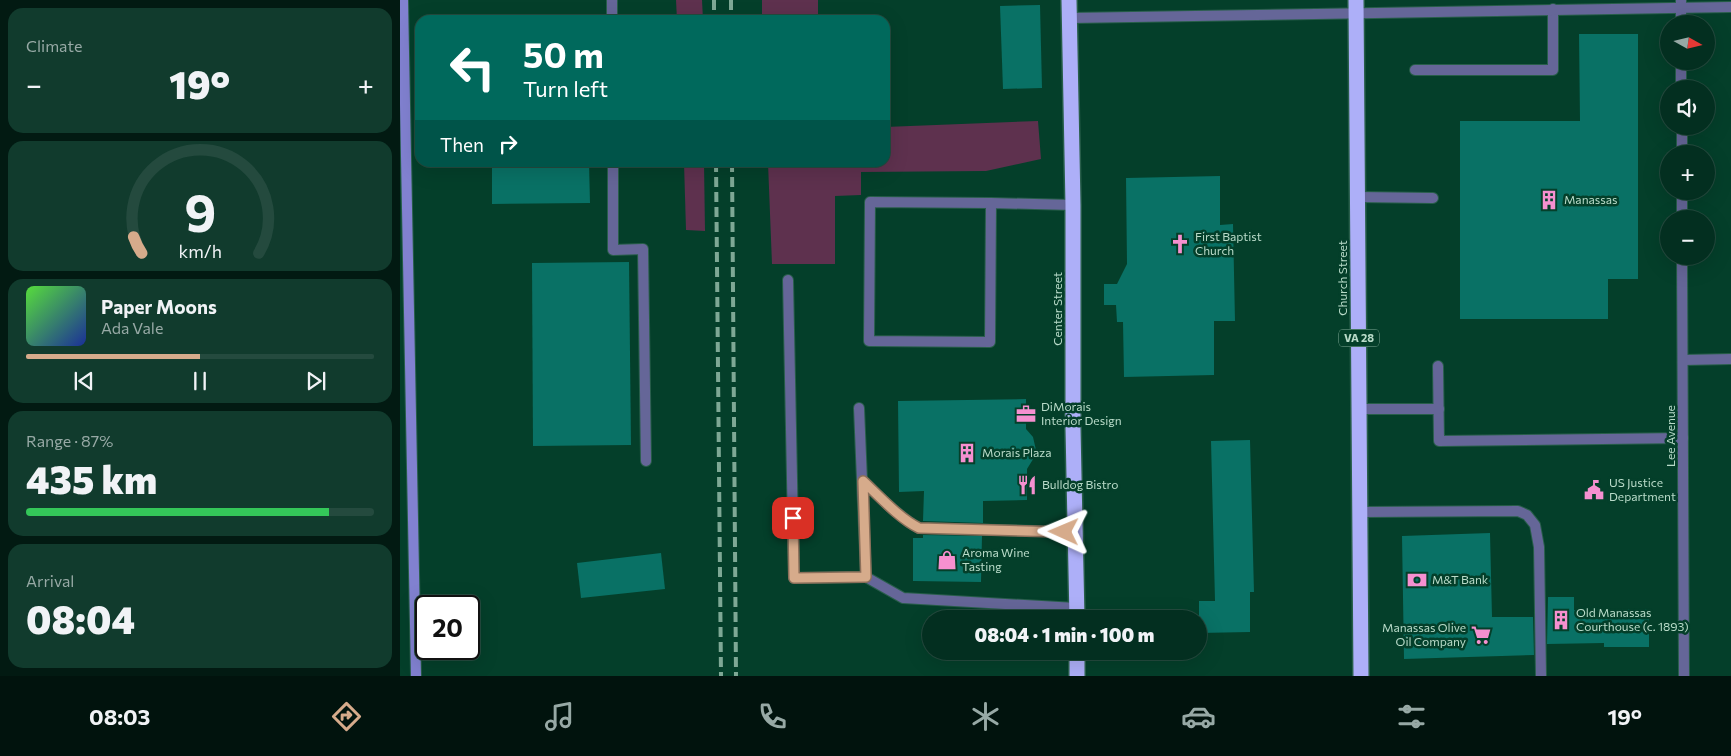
<!DOCTYPE html>
<html lang="en">
<head>
<meta charset="utf-8">
<style>
  body { margin:0; font-family:Commissioner,sans-serif; background:#113b2d; color:#f1f3f6; height:100vh; display:flex; flex-direction:column; font-size:19px; white-space:nowrap }
  * { box-sizing:border-box; margin:0 }
  p { font-size:16px; color:#97a9a5 }
  .icon { flex:none; width:28px; height:28px; fill:none; stroke:currentColor; stroke-width:2; stroke-linecap:round; stroke-linejoin:round }
  .map { position:relative; flex:1; overflow:hidden }
  .details { display:flex; flex-direction:column; gap:8px; padding:8px; background:#021a12; width:400px }
  .details>* { flex:none }
  .hud { position:absolute; left:15px; top:15px; width:475px; height:152px; border-radius:15px; box-shadow:0 5px 20px #0002,0 0 0 1px #244a3e; background:#00695c; color:#fff; overflow:hidden }
  .needle { width:32px; rotate:98deg }
  .fabs { position:absolute; left:1260px; top:15px; display:grid; gap:10px }
  .fabs a { display:grid; place-items:center; width:55px; height:55px; border-radius:50%; background:#032f20; box-shadow:0 5px 20px #0002,0 0 0 1px #244a3e; font-size:25px }
  .speed { position:absolute; left:15px; top:595px; display:flex; gap:10px; font-size:25px; font-weight:700; text-align:center }
  .speed>* { display:grid; place-content:center; width:65px; height:65px; border-radius:50%; background:#032f20; box-shadow:0 5px 20px #0002,0 0 0 1px #244a3e; line-height:1 }
  .speed .limit { border:2px solid #111; border-radius:8px; background:#fff; color:#111 }
  .pin { position:absolute; display:grid; place-items:center; width:42px; height:42px; color:#fff; margin:-21px; border-radius:10px; box-shadow:0 2px 8px #0006 }
  .me { position:absolute; width:55px; margin:-28px; rotate:271deg; stroke-linejoin:round; filter:drop-shadow(0 0 4px #0008) }
  .turn { display:flex; align-items:center; gap:18px; height:105px; padding:0 25px; font-size:22px }
  .turn .icon { width:65px; height:65px; stroke-width:2.5 }
  .turn b { display:block; font-size:35px; line-height:42px }
  .then { display:flex; align-items:center; height:48px; padding:0 25px; background:#0003; gap:10px; font-size:19px }
  .big { font-size:38px; font-weight:800; line-height:1.1 }
  .details .card { flex:1; display:flex; flex-direction:column; justify-content:center; gap:8px; min-width:0; padding:0 18px; border-radius:15px; background:#113b2d }
  .details .dial { align-items:center; gap:0 }
  .dial svg { height:130px; overflow:visible; fill:none; stroke:#244a3e; stroke-width:7; stroke-linecap:round; text-anchor:middle }
  .dial text { fill:#f1f3f6; stroke:none }
  .song { display:flex; align-items:center; gap:15px }
  .cover { width:60px; height:60px; border-radius:8px; background:linear-gradient(135deg,hsl(110 70% 55%),hsl(230 70% 35%)) }
  .played { height:5px; border-radius:2px; background:linear-gradient(90deg,#d6ab8b 50%,#244a3e 50%) }
  .keys { display:flex; justify-content:space-around; direction:ltr }
  .heat { display:flex; justify-content:space-between; align-items:center; font-size:28px; direction:ltr }
  .charge { height:8px; border-radius:4px; background:linear-gradient(90deg,#34c759 87%,#244a3e 0) }
  .trip { position:absolute; left:522px; top:610px; width:285px; height:50px; border-radius:25px; background:#032f20; box-shadow:0 5px 20px #0002,0 0 0 1px #244a3e; font-weight:800; line-height:50px; text-align:center }
  .tabs { display:flex; height:80px; justify-content:space-around; align-items:center; background:#01130d; color:#97a9a5 }
  .tabs .icon { width:35px; height:35px }
  .tabs .selected { color:#d6ab8b }
  .tabs b { font-size:22px; color:#f1f3f6 }
  main { display:flex; flex:1; min-height:0 }
  .map>svg:first-child { display:block }
  .green { fill:#5e314e }
  .building { fill:#097165 }
  .lines { fill:none; stroke-linecap:round; stroke-linejoin:round }
  .lane-casing { stroke:#285e4a; stroke-width:12 }
  .street-casing { stroke:#285e4a; stroke-width:12 }
  .secondary-casing { stroke:#285e4a; stroke-width:12 }
  .highway-casing { stroke:#285e4a; stroke-width:18 }
  .lane { stroke:#656698; stroke-width:10 }
  .street { stroke:#656698; stroke-width:10 }
  .secondary { stroke:#8181d0; stroke-width:10 }
  .highway { stroke:#adaff8; stroke-width:15 }
  .rail { stroke:#7ea895; stroke-width:4; stroke-dasharray:10 5; stroke-linecap:butt }
  .route-casing { stroke:#8b6f5a; stroke-width:12 }
  .route { stroke:#d6ab8b; stroke-width:9 }
  .labels { text-anchor:middle; stroke-width:5; stroke-linejoin:round; paint-order:stroke }
  .shield { fill:#043f2a; stroke:#83ac99; stroke-width:1 }
  .shield-label { font-size:11px; font-weight:bold; fill:#b9dbc9 }
  .poi-label { font-size:12px; fill:#b9dbc9; stroke:#043f2a; text-anchor:start }
  .street-label { font-size:12px; fill:#b9dbc9; stroke:#043f2a }
</style>
</head>
<body>
<main>
<section class="details">
<div class="card"><p>Climate</p>
<div class="heat"><a>−</a><b class="big">19°</b><a>+</a></div>
</div>
<div class="card dial"><svg viewBox="0 0 100 80">
<path d="M14 69A42 42 0 1 1 86 69"/>
<path d="M14 69A42 42 0 0 1 9 59" stroke="#d6ab8b"/>
<text x="50" y="56" font-size="32" font-weight="700">9</text>
<text x="50" y="72" font-size="11">km/h</text>
</svg></div>
<div class="card">
<div class="song"><i class="cover"></i><div><b>Paper Moons</b><p>Ada Vale</p></div></div>
<div class="played"></div>
<div class="keys"><svg class="icon" aria-label="previous" viewBox="0 0 24 24"><path d="M18 5L8 12l10 7zM5 5v14"/></svg><svg class="icon" aria-label="pause" viewBox="0 0 24 24"><path d="M8 5v14M16 5v14"/></svg><svg class="icon" aria-label="next" viewBox="0 0 24 24"><path d="M6 5l10 7-10 7zM19 5v14"/></svg></div>
</div>
<div class="card"><p>Range · 87%</p><b class="big">435 km</b><div class="charge"></div></div>
<div class="card"><p>Arrival</p><b class="big">08:04</b></div>
</section>
<div class="map">
<svg width="1331" height="676" viewBox="0 0 1331 676">
  <rect width="100%" height="100%" fill="#043f2a"/>
  <!-- green -->
  <g class="green">
    <path d="M276,0h26l1,20h-26z"/>
    <rect x="362" y="0" width="56" height="20"/>
    <path d="M638,121l3,38 -55,12 -125,1v23l-26,1v68h-63l-4,-101 117,-1v-35z"/>
    <path d="M284,163h20l1,68 -19,-1z"/>
  </g>
  <!-- building -->
  <g class="building">
    <path d="M640,5l2,83 -39,1 -3,-83z"/>
    <path d="M1179,34h59v245h-30v40h-148v-198h120z"/>
    <path d="M92,162h97l1,41 -98,1z"/>
    <path d="M820,176v49l13,-1 2,97h-21v54l-90,2 -1,-55h-6l-1,-17h-12v-21h13l10,-20 -1,-86z"/>
    <path d="M229,262l2,183 -98,1 -1,-183z"/>
    <path d="M626,399v30l7,8 3,13 -1,6 -8,13v31l-44,1v22l-60,-2 1,-30 -25,1 -1,-91z"/>
    <path d="M850,440l4,152h-4v40l-51,1v-32h16l-4,-160z"/>
    <path d="M1090,533l2,84h41l1,38 -130,4 -2,-123z"/>
    <path d="M523,535l59,1 -1,46 -68,-1v-43h10z"/>
    <path d="M261,553l4,36 -84,9 -4,-35z"/>
    <path d="M1148,597h26v13l75,-1v38h-45v-4l-57,1z"/>
  </g>
  <g class="lines">
    <defs>
      <g id="lane">
        <path d="M212,0v20"/>
        <path d="M1015,70h138v-61"/>
        <path d="M213,162v88l30,-1 3,212"/>
        <path d="M957,197l76,1"/>
        <path d="M591,203l-121,-1 -1,139 121,1 1,-139 82,2"/>
        <path d="M388,280l6,298 72,-1"/>
        <path d="M1283,360l48,-1"/>
        <path d="M1038,366l1,75 244,-3"/>
        <path d="M459,408l7,169 37,21 173,10"/>
        <path d="M959,409h80"/>
        <path d="M463,481c17,16 37,37 56,47l156,4"/>
        <path d="M960,512l158,-1 9,4 8,10 4,22 2,129"/>
      </g>
      <g id="street">
        <path d="M1281,0v24"/>
        <path d="M670,18l661,-11"/>
        <path d="M1281,61v28"/>
        <path d="M1282,126v28"/>
        <path d="M1282,191v28"/>
        <path d="M1282,256l2,420"/>
      </g>
      <path id="secondary" d="M3,0l13,676"/>
      <g id="highway">
        <path d="M669,0l4,205v223l4,191"/>
        <path d="M956,0l5,676"/>
        <path d="M677,651v25"/>
      </g>
    </defs>
    <!-- lane casing -->
    <use href="#lane" class="lane-casing"/>
    <!-- street casing -->
    <use href="#street" class="street-casing"/>
    <!-- secondary casing -->
    <use href="#secondary" class="secondary-casing"/>
    <!-- highway casing -->
    <use href="#highway" class="highway-casing"/>
    <!-- lane -->
    <use href="#lane" class="lane"/>
    <!-- street -->
    <use href="#street" class="street"/>
    <!-- secondary -->
    <use href="#secondary" class="secondary"/>
    <!-- highway -->
    <use href="#highway" class="highway"/>
    <!-- rail -->
    <g class="rail">
      <path d="M314,0v20"/>
      <path d="M331,0v20"/>
      <path d="M316,162l5,514"/>
      <path d="M332,162l4,514"/>
    </g>
  </g>
  <g class="lines">
    <defs>
      <path id="route" d="M393,518l1,60 72,-1 -3,-96c16,15 37,38 56,47l145,4"/>
    </defs>
    <!-- route casing -->
    <use href="#route" class="route-casing"/>
    <!-- route -->
    <use href="#route" class="route"/>
  </g>
  <!-- icons -->
  <defs>
    <symbol id="building-bare" viewBox="-9 -9 18 18"><path d="M-4-6H4V6H1V3H-1V6H-4ZM-2.5-4.3h1.7v1.8h-1.7ZM.8-4.3h1.7v1.8H.8ZM-2.5-1h1.7V.8h-1.7ZM.8-1h1.7V.8H.8Z" fill="#f690d0" stroke="#043f2a" stroke-width="2.5" paint-order="stroke"/></symbol>
    <symbol id="church-bare" viewBox="-9 -9 18 18"><path d="M-1.2-6h2.4v3.5h3.3v2.4h-3.3V6h-2.4V-.1h-3.3v-2.4h3.3Z" fill="#f690d0" stroke="#043f2a" stroke-width="2.5" paint-order="stroke"/></symbol>
    <symbol id="office-bare" viewBox="-9 -9 18 18"><path d="M-6-3h4V-5.5h4V-3h4V5H-6ZM-1-4.5V-3h2v-1.5ZM-6 0V1H6V0Z" fill="#f690d0" stroke="#043f2a" stroke-width="2.5" paint-order="stroke"/></symbol>
    <symbol id="restaurant-bare" viewBox="-9 -9 18 18"><path d="M-5-6h1v4h1v-4h1v4h1v-4h1v5L-1.5 .5V6h-2V.5L-5-1ZM5-6V6H3V1.5H1.5Q1.5-4 5-6Z" fill="#f690d0" stroke="#043f2a" stroke-width="2.5" paint-order="stroke"/></symbol>
    <symbol id="civic-bare" viewBox="-9 -9 18 18"><path d="M-.6-6.5H3V-4.5H.6V-3L4-1V1h2V6H-6V1h2V-1L-.6-3ZM-1.2 2.5V6h2.4V2.5Z" fill="#f690d0" stroke="#043f2a" stroke-width="2.5" paint-order="stroke"/></symbol>
    <symbol id="shop-bare" viewBox="-9 -9 18 18"><path d="M-5-2.5h2.3a2.7 3.5 0 0 1 5.4 0H5L5.5 6h-11ZM-1.5-2.5h3a1.5 2.3 0 0 0-3 0Z" fill="#f690d0" stroke="#043f2a" stroke-width="2.5" paint-order="stroke"/></symbol>
    <symbol id="bank-bare" viewBox="-9 -9 18 18"><path d="M-6-4H6V4H-6ZM0-2.3a2.3 2.3 0 1 0 0 4.6a2.3 2.3 0 1 0 0-4.6Z" fill="#f690d0" stroke="#043f2a" stroke-width="2.5" paint-order="stroke"/></symbol>
    <symbol id="supermarket-bare" viewBox="-9 -9 18 18"><path d="M-6-5.5h2.5l.6 2H6L4.5 2H-2.5L-4.4-4H-6ZM-1.5 3.2a1.3 1.3 0 1 0 .1 0ZM3 3.2a1.3 1.3 0 1 0 .1 0Z" fill="#f690d0" stroke="#043f2a" stroke-width="2.5" paint-order="stroke"/></symbol>
  </defs>
  <g fill-rule="evenodd">
    <use href="#building-bare" x="1135" y="186" width="28" height="28"/>
    <use href="#church-bare" x="766" y="230" width="28" height="28"/>
    <use href="#office-bare" x="612" y="400" width="28" height="28"/>
    <use href="#building-bare" x="553" y="439" width="28" height="28"/>
    <use href="#restaurant-bare" x="613" y="471" width="28" height="28"/>
    <use href="#civic-bare" x="1180" y="476" width="28" height="28"/>
    <use href="#shop-bare" x="533" y="546" width="28" height="28"/>
    <use href="#bank-bare" x="1003" y="566" width="28" height="28"/>
    <use href="#building-bare" x="1147" y="606" width="28" height="28"/>
    <use href="#supermarket-bare" x="1067" y="621" width="28" height="28"/>
  </g>
  <g class="labels">
    <!-- shield labels -->
    <rect class="shield" x="939" y="329.5" width="40" height="17" rx="4"/>
    <g class="shield-label">
      <text x="959" y="342">VA 28</text>
    </g>
    <!-- poi labels -->
    <g class="poi-label">
      <text x="1164" y="204">Manassas</text>
      <text x="795" y="241">First Baptist<tspan x="795" dy="14">Church</tspan></text>
      <text x="641" y="411">DiMorais<tspan x="641" dy="14">Interior Design</tspan></text>
      <text x="582" y="457">Morais Plaza</text>
      <text x="1209" y="487">US Justice<tspan x="1209" dy="14">Department</tspan></text>
      <text x="642" y="489">Bulldog Bistro</text>
      <text x="562" y="557">Aroma Wine<tspan x="562" dy="14">Tasting</tspan></text>
      <text x="1032" y="584">M&amp;T Bank</text>
      <text x="1176" y="617">Old Manassas<tspan x="1176" dy="14">Courthouse (c. 1893)</tspan></text>
      <text x="1066" y="632" text-anchor="end">Manassas Olive<tspan x="1066" dy="14">Oil Company</tspan></text>
    </g>
    <!-- street labels -->
    <g class="street-label">
      <text transform="translate(943 278) rotate(-90)" y="4">Church Street</text>
      <text transform="translate(658 309) rotate(-90)" y="4">Center Street</text>
      <text transform="translate(1271 436) rotate(-90)" y="4">Lee Avenue</text>
    </g>
  </g>
</svg>
<div class="fabs">
<a><svg class="needle" viewBox="-14 -14 28 28"><path d="M0-13l5 13h-10z" fill="#e53935"/><path d="M0 13l5-13h-10z" fill="#97a9a5"/></svg></a>
<a><svg class="icon" aria-label="sound" viewBox="0 0 24 24"><path d="M4 9h4l5-4v14l-5-4H4zM17 9q2 3 0 6"/></svg></a>
<a>+</a>
<a>−</a>
</div>
<div class="speed"><div class="limit">20</div></div>
<div class="pin" style="left:393px;top:518px;background:#d93025"><svg class="icon" aria-label="arrive" viewBox="0 0 24 24"><path d="M6 21V4h12l-3 4 3 4H6"/></svg></div>
<svg class="me" style="left:664px;top:532px" viewBox="-20 -20 40 40"><path d="M0-17L14 15 0 8-14 15z" fill="#d6ab8b" stroke="#fff" stroke-width="4"/></svg>
<div class="trip">08:04 · 1 min · 100 m</div>
<div class="hud">
<div class="turn"><svg class="icon" aria-label="left" viewBox="0 0 24 24"><path d="M17 20v-9H6M10 6l-5 5 5 5"/></svg><div><b>50 m</b>Turn left</div></div>
<div class="then">Then<svg class="icon" aria-label="right" viewBox="0 0 24 24"><path d="M7 20v-9h11M14 6l5 5-5 5"/></svg></div>
</div>
</div>
</main>
<nav class="tabs">
<b>08:03</b>
<svg class="icon selected" aria-label="directions" viewBox="0 0 24 24"><path d="M12 3l9 9-9 9-9-9zM9 14v-3h6M13 9l2 2-2 2"/></svg>
<svg class="icon" aria-label="music" viewBox="0 0 24 24"><path d="M9 18V5l10-2v13"/><circle cx="6" cy="18" r="3"/><circle cx="16" cy="16" r="3"/></svg>
<svg class="icon" aria-label="phone" viewBox="0 0 24 24"><path d="M5 4h4l2 5-3 2q2 4 5 5l2-3 5 2v4C11 20 4 13 5 4z"/></svg>
<svg class="icon" aria-label="climate" viewBox="0 0 24 24"><path d="M12 3v18M4 7l16 10M4 17L20 7"/></svg>
<svg class="icon" aria-label="car" viewBox="0 0 24 24"><path d="M5 17H2v-5l4-1 3-4h7l3 4 3 1v5h-3M9 17h6M6 11h13"/><circle cx="7" cy="17" r="2"/><circle cx="17" cy="17" r="2"/></svg>
<svg class="icon" aria-label="filters" viewBox="0 0 24 24"><path d="M4 7h16M4 17h16"/><circle cx="9" cy="7" r="2"/><circle cx="15" cy="17" r="2"/></svg>
<b>19°</b>
</nav>
</body>
</html>
